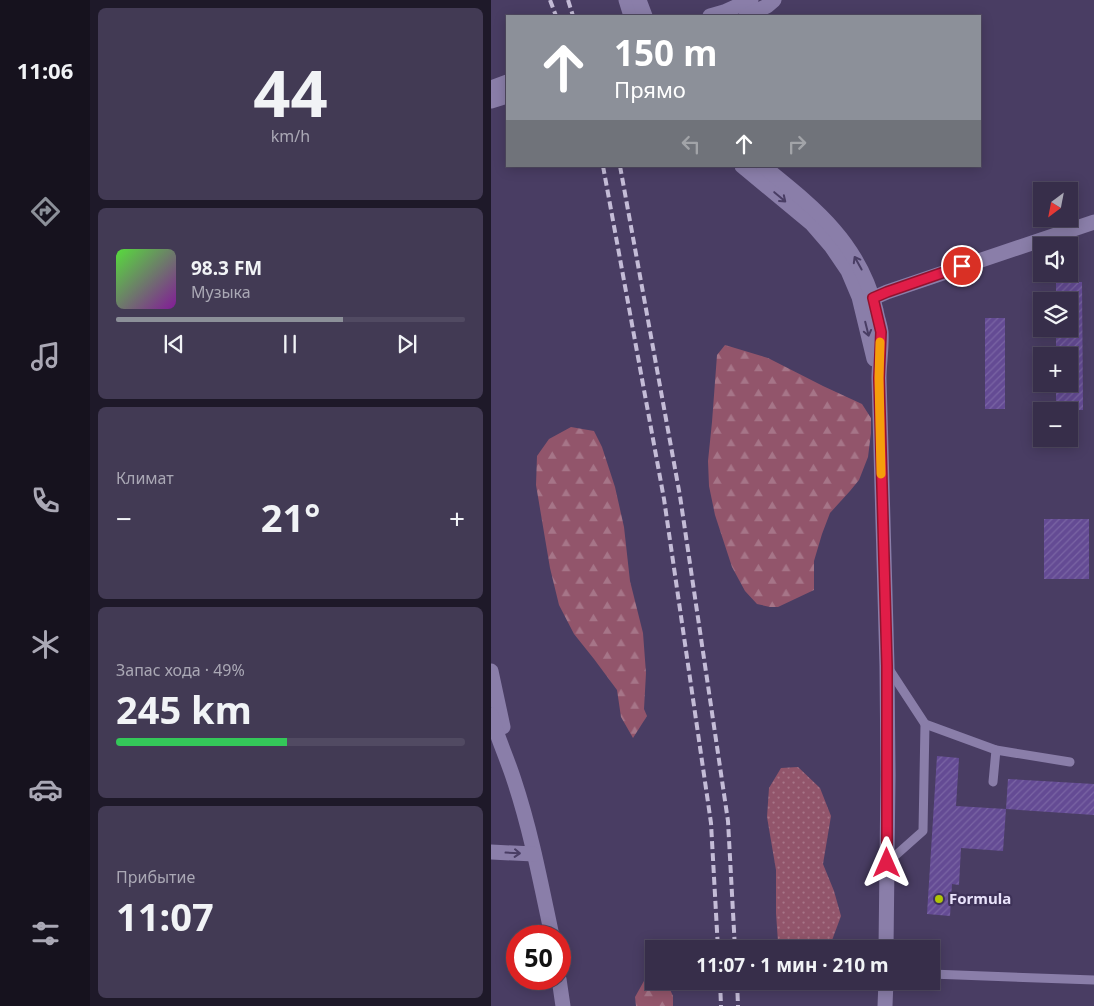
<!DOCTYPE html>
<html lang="ru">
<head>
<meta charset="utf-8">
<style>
  body { margin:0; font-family:"Noto Sans",sans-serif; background:#423a54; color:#f1f3f6; height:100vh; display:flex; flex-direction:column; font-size:19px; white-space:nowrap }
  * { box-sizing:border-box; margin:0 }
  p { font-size:16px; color:#aaa8b5 }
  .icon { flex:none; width:28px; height:28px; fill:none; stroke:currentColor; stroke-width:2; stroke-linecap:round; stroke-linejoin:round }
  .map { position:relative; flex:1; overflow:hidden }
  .details { display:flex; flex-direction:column; gap:8px; padding:8px; background:#1e1929; width:401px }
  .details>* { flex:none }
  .hud { position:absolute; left:15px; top:15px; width:475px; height:152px; border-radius:0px; box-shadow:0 2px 12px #0003,0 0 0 1px #514a62; background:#8c9099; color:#fff; overflow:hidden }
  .needle { width:32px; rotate:212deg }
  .tools { position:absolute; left:542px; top:182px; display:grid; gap:10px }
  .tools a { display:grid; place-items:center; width:45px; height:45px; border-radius:0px; background:#372e4a; box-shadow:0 2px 12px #0003,0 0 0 1px #514a62; font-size:25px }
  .speed { position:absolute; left:15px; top:925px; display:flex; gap:10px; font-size:25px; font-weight:700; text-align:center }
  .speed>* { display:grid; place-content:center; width:65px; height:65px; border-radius:50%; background:#372e4a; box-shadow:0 2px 12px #0003,0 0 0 1px #514a62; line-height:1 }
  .speed .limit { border:8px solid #d22; background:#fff; color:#111 }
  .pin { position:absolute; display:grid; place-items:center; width:42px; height:42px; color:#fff; margin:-21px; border:2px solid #fff; border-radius:50%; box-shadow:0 1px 5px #0007 }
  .me { position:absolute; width:55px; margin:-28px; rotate:0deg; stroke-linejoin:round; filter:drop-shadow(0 0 4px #0008) }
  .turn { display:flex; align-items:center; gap:18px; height:105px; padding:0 25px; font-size:22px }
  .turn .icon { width:65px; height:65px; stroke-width:2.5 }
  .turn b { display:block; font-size:35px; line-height:42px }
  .lanes { display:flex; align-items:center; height:48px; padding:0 25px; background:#0003; justify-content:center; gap:25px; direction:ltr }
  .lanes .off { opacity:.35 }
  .big { font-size:38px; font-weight:700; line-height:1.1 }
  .details .widget { flex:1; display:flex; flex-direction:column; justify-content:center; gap:8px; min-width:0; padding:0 18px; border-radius:8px; background:#423a54 }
  .details .dial { align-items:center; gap:0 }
  .dial b { font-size:65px; line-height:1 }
  .song { display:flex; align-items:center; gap:15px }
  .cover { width:60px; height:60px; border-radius:8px; background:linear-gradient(135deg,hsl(110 70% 55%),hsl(290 70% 35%)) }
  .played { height:5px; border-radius:2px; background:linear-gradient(90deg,#8c9099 65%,#514a62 65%) }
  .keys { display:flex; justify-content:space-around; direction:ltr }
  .heat { display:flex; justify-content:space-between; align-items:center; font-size:28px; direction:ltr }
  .charge { height:8px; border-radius:4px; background:linear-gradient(90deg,#34c759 49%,#514a62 0) }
  .trip { position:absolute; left:154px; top:940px; width:295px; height:50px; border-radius:0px; background:#372e4a; box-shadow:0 2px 12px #0003,0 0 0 1px #514a62; font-weight:700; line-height:50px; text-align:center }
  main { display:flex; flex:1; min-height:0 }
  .tabs { display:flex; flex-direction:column; width:90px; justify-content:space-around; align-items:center; background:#16121e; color:#aaa8b5 }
  .tabs .icon { width:35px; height:35px }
  .tabs .active { color:#8c9099 }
  .tabs b { font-size:22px; color:#f1f3f6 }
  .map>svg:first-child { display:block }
  .grass { fill:url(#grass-dots) }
  .forest { fill:url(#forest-firs) }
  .building { fill:url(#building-hatch) }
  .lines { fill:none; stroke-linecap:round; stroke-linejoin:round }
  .lane { stroke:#8a7ea9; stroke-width:9 }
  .street { stroke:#8a7ea9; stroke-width:15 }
  .secondary { stroke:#8a7ea9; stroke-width:15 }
  .rail { stroke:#c4bcd7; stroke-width:4; stroke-dasharray:8 4; stroke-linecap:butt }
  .oneway { stroke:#493d64 }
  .route-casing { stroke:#92132f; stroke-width:12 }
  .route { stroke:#e11d48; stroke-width:9 }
  .slow { stroke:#f59e0b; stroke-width:9 }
  .poi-dot { fill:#afc506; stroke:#3e3258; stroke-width:2 }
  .labels { text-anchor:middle; stroke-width:4.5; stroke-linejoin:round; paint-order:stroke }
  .poi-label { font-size:15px; font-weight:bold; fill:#e8e2fa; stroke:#3e3258; text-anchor:start }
</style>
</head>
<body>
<main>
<nav class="tabs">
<b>11:06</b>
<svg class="icon active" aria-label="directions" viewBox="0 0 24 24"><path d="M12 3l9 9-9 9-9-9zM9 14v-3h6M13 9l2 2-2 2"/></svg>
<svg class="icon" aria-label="music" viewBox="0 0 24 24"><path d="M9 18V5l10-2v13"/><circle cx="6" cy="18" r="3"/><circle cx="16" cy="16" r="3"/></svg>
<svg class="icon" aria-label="phone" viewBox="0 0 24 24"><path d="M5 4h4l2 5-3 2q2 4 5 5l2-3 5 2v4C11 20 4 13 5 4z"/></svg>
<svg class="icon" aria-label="climate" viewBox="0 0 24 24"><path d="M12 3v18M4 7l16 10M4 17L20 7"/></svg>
<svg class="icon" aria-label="car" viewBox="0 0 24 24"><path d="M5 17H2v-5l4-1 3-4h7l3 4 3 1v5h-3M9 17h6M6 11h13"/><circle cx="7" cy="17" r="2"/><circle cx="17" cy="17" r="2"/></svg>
<svg class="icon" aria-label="filters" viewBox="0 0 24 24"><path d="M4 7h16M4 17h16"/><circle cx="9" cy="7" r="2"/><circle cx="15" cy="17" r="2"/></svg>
</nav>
<section class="details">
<div class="widget dial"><b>44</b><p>km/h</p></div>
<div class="widget">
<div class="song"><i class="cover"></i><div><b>98.3 FM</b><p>Музыка</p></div></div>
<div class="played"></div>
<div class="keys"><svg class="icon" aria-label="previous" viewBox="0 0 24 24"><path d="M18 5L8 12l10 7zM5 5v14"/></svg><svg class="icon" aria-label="pause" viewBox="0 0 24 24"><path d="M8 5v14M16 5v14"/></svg><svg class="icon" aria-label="next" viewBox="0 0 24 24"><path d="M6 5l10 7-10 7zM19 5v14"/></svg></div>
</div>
<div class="widget"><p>Климат</p>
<div class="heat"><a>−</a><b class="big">21°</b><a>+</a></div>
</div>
<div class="widget"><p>Запас хода · 49%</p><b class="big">245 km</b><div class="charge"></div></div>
<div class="widget"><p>Прибытие</p><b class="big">11:07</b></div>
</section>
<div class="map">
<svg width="603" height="1006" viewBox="0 0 603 1006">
  <defs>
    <pattern id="grass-dots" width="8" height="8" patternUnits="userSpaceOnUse" patternTransform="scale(1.25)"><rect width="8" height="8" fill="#92556b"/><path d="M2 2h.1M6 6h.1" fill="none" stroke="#a67588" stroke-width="1.8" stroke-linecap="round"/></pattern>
    <pattern id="forest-firs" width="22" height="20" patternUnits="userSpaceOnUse" patternTransform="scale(1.25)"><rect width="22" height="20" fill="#92556b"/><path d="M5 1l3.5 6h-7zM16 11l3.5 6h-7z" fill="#a67588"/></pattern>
    <pattern id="building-hatch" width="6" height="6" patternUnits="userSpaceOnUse" patternTransform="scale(1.25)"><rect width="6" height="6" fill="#644b94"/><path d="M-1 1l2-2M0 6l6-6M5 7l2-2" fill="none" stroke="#7a65a4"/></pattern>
  </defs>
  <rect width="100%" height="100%" fill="#493d63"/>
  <!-- grass -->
  <path class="grass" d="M307,767l22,21 11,28 -8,48 11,27 7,25 -10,27 -6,6h-45l-2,-7 -2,-29v-43l-9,-53 2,-29 12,-20z"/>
  <!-- forest -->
  <g class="forest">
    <path d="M234,345l43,13 55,28 39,18 9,14v15l-3,24 -9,23 -9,11 -20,22 -8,21 -8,27v29l-36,17h-8l-13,-3 -12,-13 -13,-24 -17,-52 -6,-29 -1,-25 4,-39 5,-67z"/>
    <path d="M80,427l23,4 8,16 13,40 9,40 6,54 13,52 3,40 -2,36 3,7 -14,22 -12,-21 -4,-27 -23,-31 -20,-25 -15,-29 -9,-37 -14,-83 1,-29 12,-17z"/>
    <path d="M158,972h4v9h13l7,15v10h-37l-1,-9z"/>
  </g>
  <!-- building -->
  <g class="building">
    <path d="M565,282h26l1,128h-27v-26h14v-28h-14v-27h14v-28h-14z"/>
    <rect x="494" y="318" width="20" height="91"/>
    <rect x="553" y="519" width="45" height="60"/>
    <path d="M446,756l22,2 -3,48 50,3 -3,42 -42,-3 -2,37 -7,-1 -2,32 -23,-2z"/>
    <path d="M517,779l86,5v31l-88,-6z"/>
  </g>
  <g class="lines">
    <!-- lane -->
    <g class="lane">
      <path d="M434,724l71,26 74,12"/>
      <path d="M502,782l3,-32"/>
      <path d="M396,863l36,-32 2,-107 -36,-55"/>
      <path d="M440,974l163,6"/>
    </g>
    <!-- street -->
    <path class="street" d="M371,303l25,-11 207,-70"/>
    <!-- secondary -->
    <g class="secondary">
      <path d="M135,0l5,16"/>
      <path d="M148,0l6,16"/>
      <path d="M219,16l14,-4 27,-12"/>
      <path d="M255,16l21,-10 7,-6"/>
      <path d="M0,88l16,-6"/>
      <path d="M0,101l16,-5"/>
      <path d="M251,166l70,58 19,22 17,25 11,26 15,62"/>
      <path d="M272,166c52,42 96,76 113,144 1,7 4,15 5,22 1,13 -2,32 -2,46l8,288 1,109 -2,174"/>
      <path d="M0,671l12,56"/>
      <path d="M0,715c6,22 16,43 23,65 17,51 27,104 38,156"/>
      <path d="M0,852l43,2"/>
      <path d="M68,979l4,27"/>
      <path d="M394,1006l1,-25"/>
    </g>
    <!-- rail -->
    <g class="rail">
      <path d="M59,0l6,16"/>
      <path d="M77,0l5,16"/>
      <path d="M112,166l61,333 47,324 7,126"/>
      <path d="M129,166l60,330 48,325 7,128"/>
      <path d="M229,981l1,25"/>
      <path d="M246,981l1,25"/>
    </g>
  </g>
  <!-- one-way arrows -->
  <defs><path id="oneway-shaft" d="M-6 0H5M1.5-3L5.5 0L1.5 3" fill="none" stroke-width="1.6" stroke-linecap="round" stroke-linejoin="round" transform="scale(1.25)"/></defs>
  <g class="oneway">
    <use href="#oneway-shaft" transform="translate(289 197) rotate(40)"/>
    <use href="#oneway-shaft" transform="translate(367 263) rotate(-119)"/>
    <use href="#oneway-shaft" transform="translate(376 329) rotate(76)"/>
    <use href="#oneway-shaft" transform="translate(22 853) rotate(3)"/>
  </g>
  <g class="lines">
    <defs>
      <path id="route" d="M396,863v-197l-8,-288 2,-46 -8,-34 14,-6 75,-26"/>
    </defs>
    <!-- route casing -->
    <use href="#route" class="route-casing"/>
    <!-- route -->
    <use href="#route" class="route"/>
    <!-- slow -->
    <path class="slow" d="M389,342l-1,36 2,96"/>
  </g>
  <!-- markers -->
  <circle class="poi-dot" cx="448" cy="899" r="5"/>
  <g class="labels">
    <!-- poi labels -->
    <g class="poi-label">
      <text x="458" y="904">Formula</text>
    </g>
  </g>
</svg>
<div class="tools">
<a><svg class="needle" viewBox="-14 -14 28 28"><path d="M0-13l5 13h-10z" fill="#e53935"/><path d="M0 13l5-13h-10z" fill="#aaa8b5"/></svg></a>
<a><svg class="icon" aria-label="sound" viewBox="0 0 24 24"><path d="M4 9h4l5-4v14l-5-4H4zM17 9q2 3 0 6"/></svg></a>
<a><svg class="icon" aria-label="layers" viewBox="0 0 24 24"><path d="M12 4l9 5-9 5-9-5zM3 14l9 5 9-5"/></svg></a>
<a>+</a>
<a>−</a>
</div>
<div class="speed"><div class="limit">50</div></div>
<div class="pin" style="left:471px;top:266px;background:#d93025"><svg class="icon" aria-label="arrive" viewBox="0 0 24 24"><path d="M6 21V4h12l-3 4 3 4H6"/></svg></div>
<svg class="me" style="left:396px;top:863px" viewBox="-20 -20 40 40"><path d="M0-17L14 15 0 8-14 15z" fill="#e11d48" stroke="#fff" stroke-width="4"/></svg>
<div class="trip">11:07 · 1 мин · 210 m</div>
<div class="hud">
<div class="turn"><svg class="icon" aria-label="ahead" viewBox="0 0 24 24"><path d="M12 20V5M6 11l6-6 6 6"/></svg><div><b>150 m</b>Прямо</div></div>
<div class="lanes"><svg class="icon off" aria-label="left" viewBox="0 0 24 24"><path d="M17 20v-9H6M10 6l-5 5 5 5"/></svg><svg class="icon" aria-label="ahead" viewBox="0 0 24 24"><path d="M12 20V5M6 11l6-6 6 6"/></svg><svg class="icon off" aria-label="right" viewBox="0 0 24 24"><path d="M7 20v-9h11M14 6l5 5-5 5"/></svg></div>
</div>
</div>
</main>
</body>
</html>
